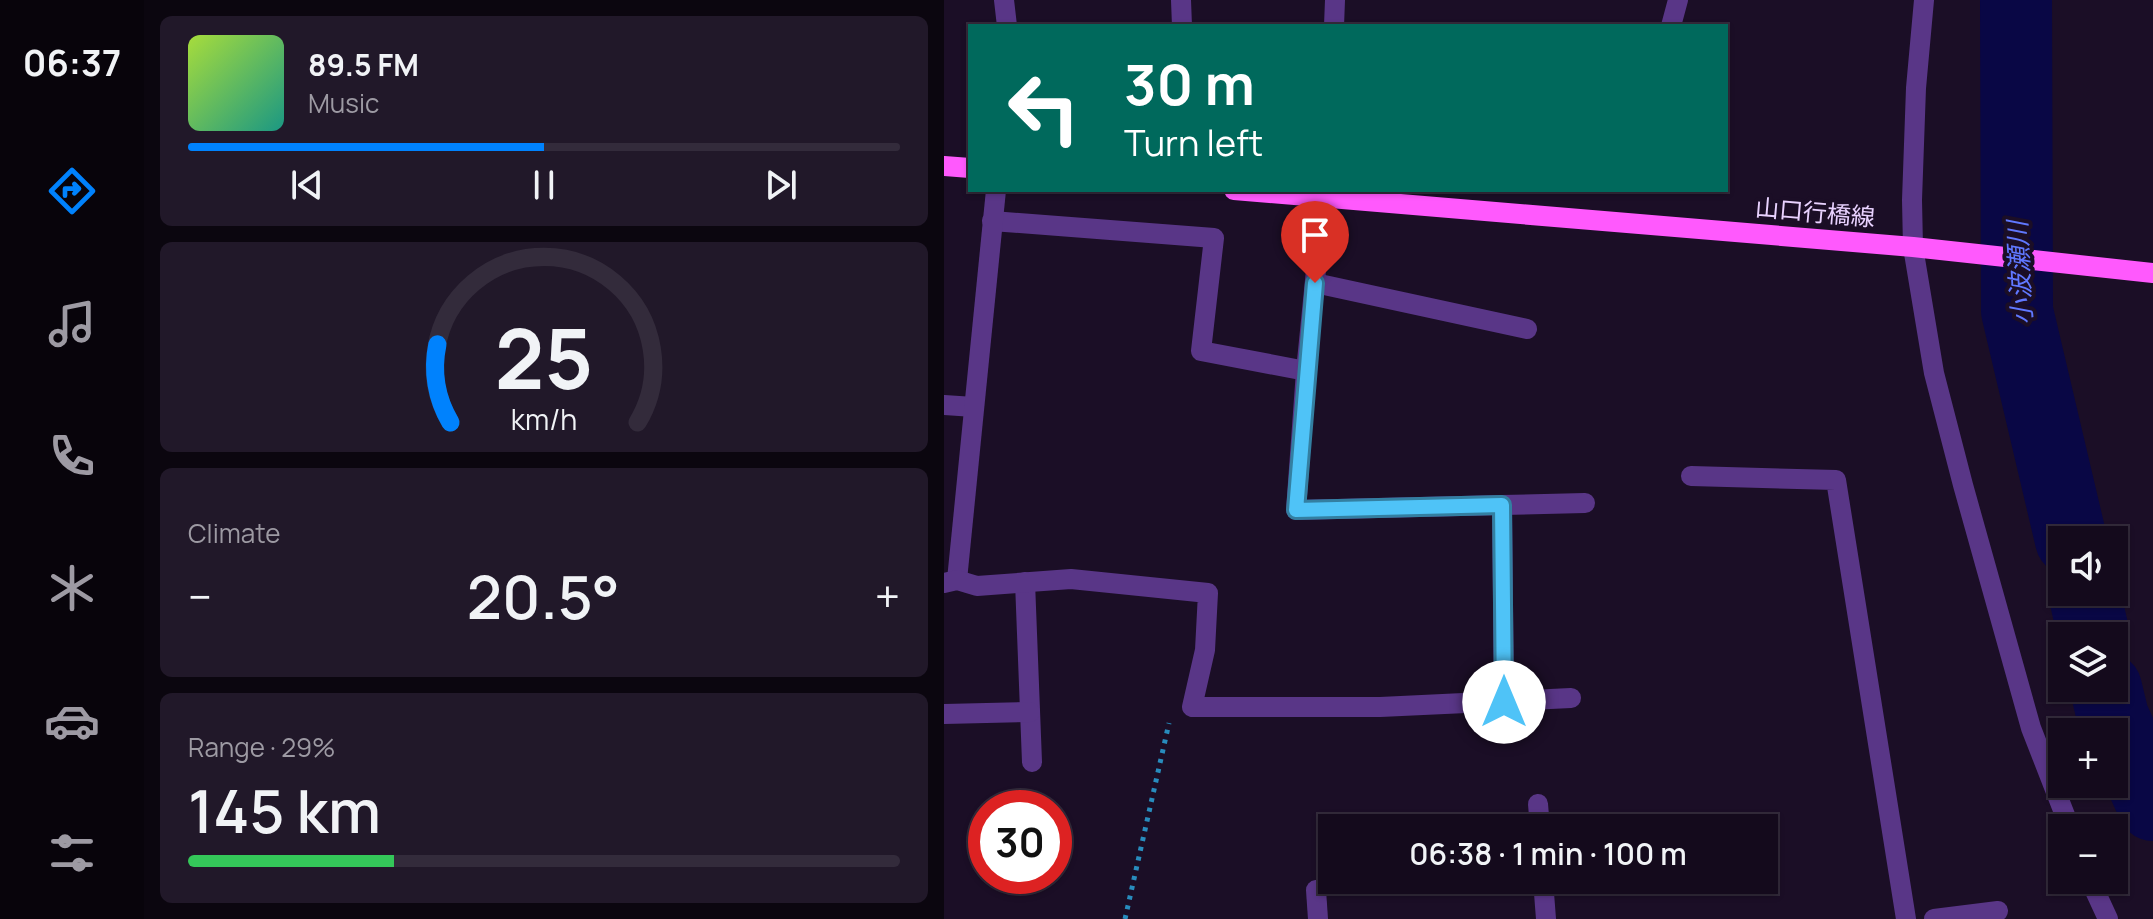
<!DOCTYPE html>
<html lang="en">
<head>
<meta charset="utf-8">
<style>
  body { margin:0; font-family:Manrope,"Noto Sans JP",sans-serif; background:#211829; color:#f1f3f6; height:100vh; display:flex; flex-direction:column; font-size:30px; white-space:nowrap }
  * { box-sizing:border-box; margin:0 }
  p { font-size:26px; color:#9d9aa3 }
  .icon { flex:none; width:44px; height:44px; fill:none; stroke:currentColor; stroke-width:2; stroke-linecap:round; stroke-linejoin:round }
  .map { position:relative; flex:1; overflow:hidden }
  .details { display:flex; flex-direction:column; gap:16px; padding:16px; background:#0b060f; width:800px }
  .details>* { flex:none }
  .hud { position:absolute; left:24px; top:24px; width:760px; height:168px; border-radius:0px; box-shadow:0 2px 6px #0004,0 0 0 2px #332b3b; background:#00695c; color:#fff; overflow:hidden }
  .buttons { position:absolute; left:1104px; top:526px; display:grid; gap:16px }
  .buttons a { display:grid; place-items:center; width:80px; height:80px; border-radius:0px; background:#140a1c; box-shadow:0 2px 6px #0004,0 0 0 2px #332b3b; font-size:40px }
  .speed { position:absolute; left:24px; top:790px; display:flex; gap:16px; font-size:40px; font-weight:700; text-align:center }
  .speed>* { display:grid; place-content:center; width:104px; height:104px; border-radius:50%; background:#140a1c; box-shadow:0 2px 6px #0004,0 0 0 2px #332b3b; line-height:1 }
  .speed .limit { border:12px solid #d22; background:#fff; color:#111 }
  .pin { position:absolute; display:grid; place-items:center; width:68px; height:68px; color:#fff; margin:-82px -34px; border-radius:50% 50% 50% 0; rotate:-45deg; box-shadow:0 0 8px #0007 }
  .pin .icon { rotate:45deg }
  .me { position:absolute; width:88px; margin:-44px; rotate:0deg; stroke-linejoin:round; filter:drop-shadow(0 0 6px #0008) }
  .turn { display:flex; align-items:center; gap:28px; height:168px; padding:0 24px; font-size:36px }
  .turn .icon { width:104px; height:104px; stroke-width:2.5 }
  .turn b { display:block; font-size:56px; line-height:68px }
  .big { font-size:60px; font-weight:600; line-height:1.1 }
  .details .card { flex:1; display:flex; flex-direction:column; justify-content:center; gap:12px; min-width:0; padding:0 28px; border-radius:12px; background:#211829 }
  .details .dial { align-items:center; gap:0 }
  .dial svg { height:208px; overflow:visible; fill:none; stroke:#332b3b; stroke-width:7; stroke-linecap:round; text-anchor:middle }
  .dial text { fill:#f1f3f6; stroke:none }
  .song { display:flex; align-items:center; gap:24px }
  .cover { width:96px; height:96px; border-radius:12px; background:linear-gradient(135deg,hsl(80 70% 55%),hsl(170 70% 35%)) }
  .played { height:8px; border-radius:4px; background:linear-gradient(90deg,#0082fd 50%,#332b3b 50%) }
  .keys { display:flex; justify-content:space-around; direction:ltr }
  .heat { display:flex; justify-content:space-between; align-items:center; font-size:44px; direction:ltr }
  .charge { height:12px; border-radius:6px; background:linear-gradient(90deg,#34c759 29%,#332b3b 0) }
  .trip { position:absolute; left:374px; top:814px; width:460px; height:80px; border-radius:0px; background:#140a1c; box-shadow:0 2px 6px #0004,0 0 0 2px #332b3b; font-weight:600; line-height:80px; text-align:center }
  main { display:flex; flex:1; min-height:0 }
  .menu { display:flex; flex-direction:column; width:144px; justify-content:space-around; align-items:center; background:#08040b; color:#9d9aa3 }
  .menu .icon { width:56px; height:56px }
  .menu .on { color:#0082fd }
  .menu b { font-size:36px; color:#f1f3f6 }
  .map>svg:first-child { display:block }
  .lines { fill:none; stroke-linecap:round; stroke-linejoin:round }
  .river { stroke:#090745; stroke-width:72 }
  .path { stroke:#288cbd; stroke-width:5; stroke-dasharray:4 6; stroke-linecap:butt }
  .minor { stroke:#593687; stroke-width:20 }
  .major { stroke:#ff59fd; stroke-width:20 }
  .route-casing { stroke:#337fa1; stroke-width:20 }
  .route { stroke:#4fc3f7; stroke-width:14 }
  .labels { text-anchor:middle; stroke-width:8; stroke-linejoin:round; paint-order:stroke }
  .street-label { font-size:24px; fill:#e9d2ff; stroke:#1b0e26 }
  .water-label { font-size:26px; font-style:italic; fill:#6078ff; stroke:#1b0e26 }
</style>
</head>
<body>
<main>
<nav class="menu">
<b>06:37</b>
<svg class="icon on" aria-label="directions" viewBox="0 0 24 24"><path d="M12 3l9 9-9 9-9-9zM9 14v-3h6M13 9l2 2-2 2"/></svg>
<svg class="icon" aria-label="music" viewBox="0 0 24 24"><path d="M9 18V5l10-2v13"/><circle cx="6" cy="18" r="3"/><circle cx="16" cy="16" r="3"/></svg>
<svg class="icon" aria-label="phone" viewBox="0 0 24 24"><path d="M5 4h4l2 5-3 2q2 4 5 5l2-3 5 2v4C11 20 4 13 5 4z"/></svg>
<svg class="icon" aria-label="climate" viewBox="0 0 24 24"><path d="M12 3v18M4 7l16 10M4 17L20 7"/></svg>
<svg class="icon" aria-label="car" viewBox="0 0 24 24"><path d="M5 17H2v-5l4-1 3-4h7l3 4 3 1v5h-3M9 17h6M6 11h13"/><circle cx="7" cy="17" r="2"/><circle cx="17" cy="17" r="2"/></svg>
<svg class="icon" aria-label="filters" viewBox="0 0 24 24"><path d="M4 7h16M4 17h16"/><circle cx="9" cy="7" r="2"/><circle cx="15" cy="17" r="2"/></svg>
</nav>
<section class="details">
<div class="card">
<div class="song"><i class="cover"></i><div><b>89.5 FM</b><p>Music</p></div></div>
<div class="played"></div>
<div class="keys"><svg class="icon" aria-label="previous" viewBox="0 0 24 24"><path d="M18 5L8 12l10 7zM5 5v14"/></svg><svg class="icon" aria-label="pause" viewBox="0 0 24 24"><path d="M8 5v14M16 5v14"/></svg><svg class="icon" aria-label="next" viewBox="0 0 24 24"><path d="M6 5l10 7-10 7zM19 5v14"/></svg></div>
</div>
<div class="card dial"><svg viewBox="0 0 100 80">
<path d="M14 69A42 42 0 1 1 86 69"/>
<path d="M14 69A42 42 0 0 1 9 39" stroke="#0082fd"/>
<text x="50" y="56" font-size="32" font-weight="700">25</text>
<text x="50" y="72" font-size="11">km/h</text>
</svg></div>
<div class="card"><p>Climate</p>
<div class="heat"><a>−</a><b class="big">20.5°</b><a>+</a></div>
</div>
<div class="card"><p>Range · 29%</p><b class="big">145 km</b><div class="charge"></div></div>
</section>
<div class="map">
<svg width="1209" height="919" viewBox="0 0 1209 919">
  <rect width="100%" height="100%" fill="#1b0e26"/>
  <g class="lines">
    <!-- river -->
    <g class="river">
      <path d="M1072,0l1,311 54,229"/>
      <path d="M1140,592l10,44"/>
      <path d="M1162,688l7,29 40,88"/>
    </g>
    <!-- path -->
    <path class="path" d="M181,919l44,-196"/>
    <!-- minor -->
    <g class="minor">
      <path d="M60,0l3,26"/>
      <path d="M237,0l1,26"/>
      <path d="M980,0l-8,88 -4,112 1,47 21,126 29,112 68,243 39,100"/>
      <path d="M390,26l1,-26"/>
      <path d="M727,26l7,-26"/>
      <path d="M48,221l222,17 -13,113 105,20"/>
      <path d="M375,240l-13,131 -10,139 206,-5 2,197"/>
      <path d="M371,283l212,46"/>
      <path d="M0,405l30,2"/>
      <path d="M747,476l145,4 70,439"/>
      <path d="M558,505l83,-2"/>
      <path d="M13,580l39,-390"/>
      <path d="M81,582l7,180"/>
      <path d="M0,583l13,-3 20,6 94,-7 137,14 -3,57 -13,57h188l191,-9"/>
      <path d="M0,714l86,-2"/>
      <path d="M594,804l2,24"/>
      <path d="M599,880l3,39"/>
      <path d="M1146,880l18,39"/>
      <path d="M372,890l2,29"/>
      <path d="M990,919l64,-8"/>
    </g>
    <!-- major -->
    <g class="major">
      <path d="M0,166l26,2"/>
      <path d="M290,190l679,57 240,26"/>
    </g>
  </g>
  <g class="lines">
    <defs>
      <path id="route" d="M371,283l-19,227 206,-5 2,197"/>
    </defs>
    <!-- route casing -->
    <use href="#route" class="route-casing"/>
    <!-- route -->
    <use href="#route" class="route"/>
  </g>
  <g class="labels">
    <!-- street labels -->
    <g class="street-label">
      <text transform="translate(871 213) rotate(5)" y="8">山口行橋線</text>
    </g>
    <!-- water labels -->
    <g class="water-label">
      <text transform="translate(1076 273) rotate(-93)" y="9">小波瀬川</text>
    </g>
  </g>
</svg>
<div class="buttons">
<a><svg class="icon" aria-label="sound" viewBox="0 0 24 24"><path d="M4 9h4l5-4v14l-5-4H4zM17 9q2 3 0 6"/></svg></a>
<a><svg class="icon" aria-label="layers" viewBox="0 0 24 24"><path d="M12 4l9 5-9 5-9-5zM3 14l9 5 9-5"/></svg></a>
<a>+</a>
<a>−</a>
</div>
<div class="speed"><div class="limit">30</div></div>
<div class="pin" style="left:371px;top:283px;background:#d93025"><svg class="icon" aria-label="arrive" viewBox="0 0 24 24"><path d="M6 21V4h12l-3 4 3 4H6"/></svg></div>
<svg class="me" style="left:560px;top:702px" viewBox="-20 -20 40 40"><circle r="19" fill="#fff"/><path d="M0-13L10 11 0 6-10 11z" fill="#4fc3f7"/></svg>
<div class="trip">06:38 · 1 min · 100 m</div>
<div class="hud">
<div class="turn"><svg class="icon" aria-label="left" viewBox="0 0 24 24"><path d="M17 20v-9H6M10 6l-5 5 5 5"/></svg><div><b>30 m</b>Turn left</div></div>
</div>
</div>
</main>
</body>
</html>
